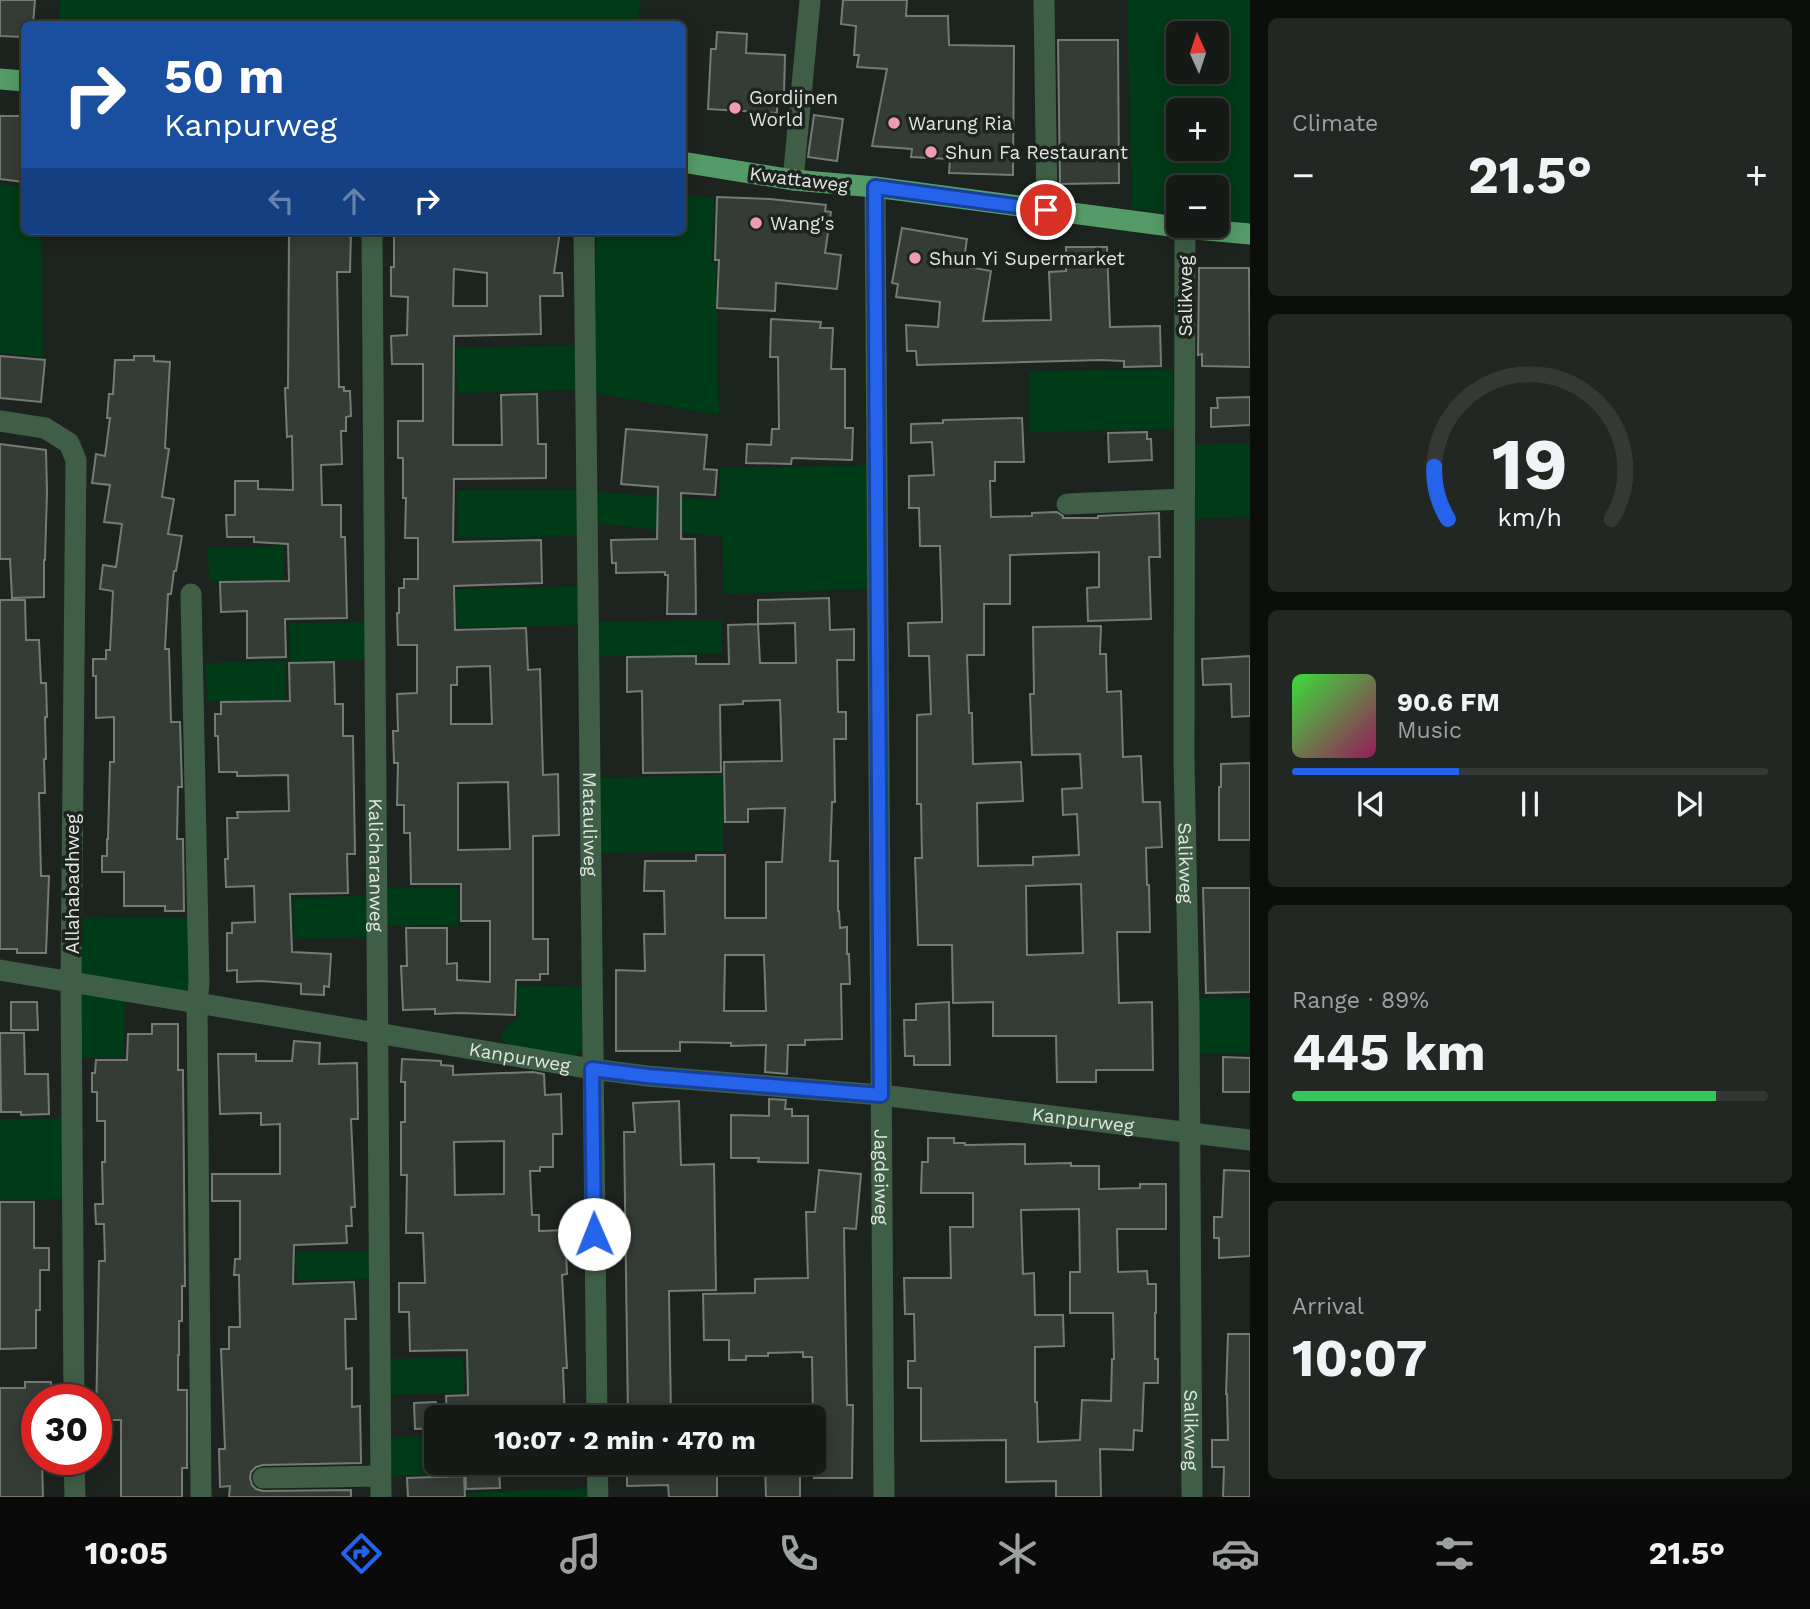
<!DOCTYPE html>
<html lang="en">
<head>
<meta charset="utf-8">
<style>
  body { margin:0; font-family:"Work Sans",sans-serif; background:#232723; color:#f1f3f6; height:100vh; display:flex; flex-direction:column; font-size:26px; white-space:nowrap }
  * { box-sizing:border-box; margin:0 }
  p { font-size:23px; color:#9ea1a1 }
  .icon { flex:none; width:38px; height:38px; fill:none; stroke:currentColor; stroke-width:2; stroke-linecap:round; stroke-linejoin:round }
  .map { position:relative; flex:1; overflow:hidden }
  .panel { display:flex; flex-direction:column; gap:18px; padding:18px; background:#0c0e0c; width:560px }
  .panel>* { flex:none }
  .hud { position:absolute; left:21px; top:21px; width:665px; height:214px; border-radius:10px; box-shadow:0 4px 18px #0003,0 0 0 2px #353835; background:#1a4fa0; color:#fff; overflow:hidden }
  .needle { width:46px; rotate:357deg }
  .controls { position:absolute; left:1166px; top:21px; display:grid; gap:14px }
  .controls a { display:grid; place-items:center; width:63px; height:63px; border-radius:10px; background:#161a16; box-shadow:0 4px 18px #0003,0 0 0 2px #353835; font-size:35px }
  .speed { position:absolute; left:21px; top:1384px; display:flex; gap:14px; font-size:35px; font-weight:700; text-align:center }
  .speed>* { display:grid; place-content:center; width:91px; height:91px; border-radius:50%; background:#161a16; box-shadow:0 4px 18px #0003,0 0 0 2px #353835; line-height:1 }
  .speed .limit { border:10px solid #d22; background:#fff; color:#111 }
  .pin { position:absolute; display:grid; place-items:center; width:60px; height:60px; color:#fff; margin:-30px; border:4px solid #fff; border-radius:50%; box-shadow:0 2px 7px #0007 }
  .me { position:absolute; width:77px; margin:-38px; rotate:359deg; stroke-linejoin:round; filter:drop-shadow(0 0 5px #0008) }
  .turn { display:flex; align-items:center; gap:24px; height:147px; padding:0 28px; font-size:32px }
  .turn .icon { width:91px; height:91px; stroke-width:2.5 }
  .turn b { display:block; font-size:49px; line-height:60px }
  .lanes { display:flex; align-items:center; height:66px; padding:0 28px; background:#0003; justify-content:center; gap:35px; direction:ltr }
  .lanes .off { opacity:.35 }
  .big { font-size:52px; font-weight:700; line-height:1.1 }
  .panel .widget { flex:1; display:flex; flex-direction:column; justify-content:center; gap:10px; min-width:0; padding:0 24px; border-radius:10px; background:#232723 }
  .panel .dial { align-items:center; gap:0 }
  .dial svg { height:182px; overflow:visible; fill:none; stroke:#353835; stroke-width:7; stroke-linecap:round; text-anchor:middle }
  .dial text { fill:#f1f3f6; stroke:none }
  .song { display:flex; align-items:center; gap:21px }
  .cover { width:84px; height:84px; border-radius:10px; background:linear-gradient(135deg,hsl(120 70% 55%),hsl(330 70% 35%)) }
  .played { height:7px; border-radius:4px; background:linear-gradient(90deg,#2563eb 35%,#353835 35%) }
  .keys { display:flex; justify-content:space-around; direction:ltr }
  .heat { display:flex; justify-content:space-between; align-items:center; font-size:38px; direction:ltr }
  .charge { height:10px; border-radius:5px; background:linear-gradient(90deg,#34c759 89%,#353835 0) }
  .trip { position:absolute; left:424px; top:1405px; width:402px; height:70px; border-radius:10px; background:#161a16; box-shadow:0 4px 18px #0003,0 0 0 2px #353835; font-weight:700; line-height:70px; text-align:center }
  .menu { display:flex; height:112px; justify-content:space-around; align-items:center; background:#090a09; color:#9ea1a1 }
  .menu .icon { width:49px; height:49px }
  .menu .selected { color:#2563eb }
  .menu b { font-size:32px; color:#f1f3f6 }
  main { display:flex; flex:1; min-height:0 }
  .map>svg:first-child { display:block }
  .green { fill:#003b17; fill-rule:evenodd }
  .building { fill:#353c36; stroke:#747b75; stroke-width:2; fill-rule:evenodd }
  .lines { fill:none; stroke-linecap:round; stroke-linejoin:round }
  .minor { stroke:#3e5e45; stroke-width:21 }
  .major { stroke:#559b67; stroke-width:21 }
  .route-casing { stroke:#184099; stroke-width:18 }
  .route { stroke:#2563eb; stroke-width:12 }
  .poi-dot { fill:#f19ab4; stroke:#1d231e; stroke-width:2.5 }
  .labels { text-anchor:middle; stroke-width:7; stroke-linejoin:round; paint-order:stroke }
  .poi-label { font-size:19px; fill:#e1e5e1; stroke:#1d231e; text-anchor:start }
  .street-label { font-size:19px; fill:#e1e5e1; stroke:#1d231e }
</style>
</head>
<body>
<main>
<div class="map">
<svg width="1250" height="1497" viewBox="0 0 1250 1497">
  <rect width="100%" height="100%" fill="#1d231e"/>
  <!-- green -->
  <g class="green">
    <path d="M59,0h581l-3,24h-577z"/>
    <path d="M1127,0h123v225l-34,-5v-33h-38v28l-46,-7zM1178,33h38v39h-38zM1178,110h38v39h-38z"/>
    <path d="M0,184l24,3v44h17l2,126 -43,-4z"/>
    <path d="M683,195l31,3 -2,64 4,1 3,152 -126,-22 4,-162h85z"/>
    <path d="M580,345v45l-123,3 -1,-45z"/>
    <path d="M1173,369l1,60 -144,3 -1,-61z"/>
    <path d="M1250,443v74l-58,2v-74z"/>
    <path d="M869,465l2,124 -147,5 -2,-57 -127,-14v-31l125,8v-32z"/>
    <path d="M457,490h123l1,46 -124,2z"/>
    <path d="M284,546v34l-75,1 -1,-33z"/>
    <path d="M580,586l1,39 -124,3 -1,-39z"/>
    <path d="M722,620v34l-126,2v-34z"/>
    <path d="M366,622l1,38 -77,1 -1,-38z"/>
    <path d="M285,661l1,39 -79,1 -1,-38z"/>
    <path d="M723,775l1,76 -124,2 -1,-75z"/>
    <path d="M383,888h75v37l-75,1z"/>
    <path d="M367,896v41l-73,2v-41z"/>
    <path d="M78,917l119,1 -6,77 -111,-19z"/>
    <path d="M518,985l66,2 -2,63 -6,5 -9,2 -56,-11 -11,-7 10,-17h7z"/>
    <path d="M85,995l40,6 -1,57h-46l2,-59z"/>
    <rect x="1194" y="998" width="56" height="56"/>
    <path d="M65,1118l1,81 -66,1v-81z"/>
    <path d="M371,1251v28l-74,1 -1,-28z"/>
    <path d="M463,1357l1,36 -77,2 -1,-36z"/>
    <path d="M436,1436v27h27v11l-76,2 -1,-39z"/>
    <path d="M589,1488l1,9h-122v-4z"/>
  </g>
  <!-- building -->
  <g class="building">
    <path d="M0,0h35l-2,24h-9v13l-24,-1z"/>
    <path d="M843,0h64l-1,16h42l1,29 65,1 -1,129 -64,-2 1,-14 -39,-2 1,-8 -40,-3 15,-77 -30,-2 2,-12h-5l2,-29 -15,-2z"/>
    <path d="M717,32l30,2 -1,19 39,2 -1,39h-7v19l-69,-4 3,-60h5z"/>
    <path d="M1058,40h60l1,143 -59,1z"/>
    <path d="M814,115l29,4 -6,42 -29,-4z"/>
    <path d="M0,116h24v66l-24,-3z"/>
    <path d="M717,197l53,2 56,6 -1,6 6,1 -6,41 16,2 -4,34 -61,-6 -1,28 -58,-3 2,-48h-4z"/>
    <path d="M902,228l65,11 -4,27 28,5 -8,50 68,-1 -2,-48 17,-1v-24h41l3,80 50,-1 1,40 -37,1v-6l-24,-1 -183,5 -1,-14h-9l-1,-26 32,2 2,-25 -44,-5 2,-13 -6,-1z"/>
    <path d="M289,231h62l-1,41h-13l2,115h5v4h6l1,25 -5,1v14h-5l1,33 -21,1 1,40h19v32h4l2,81 -62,1 1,38 -39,1v-47l-26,1 -1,-30 69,-1 -1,-37 -34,-2v-5h-27l-1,-22h9v-34h23v8l35,1 -1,-54 -5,1 -2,-49h3z"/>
    <path d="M394,231h166l-6,42h8l1,23h-23l1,38 -87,2 -1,109h49l-1,-50 36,-1 1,50h8v34l-92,1 -1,63 88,-2 1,43 -88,3 1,44 71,-2 2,42 12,-1 3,106 15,-1 1,61 -26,1v103h15v35h-8v6h-24l-1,35 -55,-2 -25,1v-5l-32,1 -2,-44h6l-1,-38h41v36l10,-1v17l33,2v-61h-29v-37h-50l-1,-51h-6v-28h-7l1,-42h-4l-1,-32h5l-1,-37 20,-1v-48h-19l-1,-32h2v-25h5v-9h14v-41h-13l1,-40h-3v-40h-5v-37h25v-57h-31l-1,-28 16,-1 1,-38 -17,-1v-29h3zM454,269l33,4v33h-34zM490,666l2,58h-41v-39h6v-18zM508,782l2,67 -52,1v-67z"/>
    <path d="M1199,268h50l1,99 -48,-1v-12l-4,1z"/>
    <path d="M771,319l50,3 -1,6h13l-2,41h14v59h8l-1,32 -60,-2 -1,6 -45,-1 1,-19 24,1 1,-16h7l-1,-72h-8z"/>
    <path d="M0,356l45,4 -4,42 -41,-4z"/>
    <path d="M134,356h20v5l16,1 -5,86 4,1 -7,48 12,2 -6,35 14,2 -6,35h-2l-3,23h-3l-3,55h4l2,73h9l2,65h-4l-1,52h6l1,72h-19v-5h-41v-34h-22v-16h5v-17h1l2,-77h4v-45l-18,1v-42h-3v-17h13v-9h4l3,-59 -13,-2 3,-24 13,2 6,-43 -18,-2 6,-37 -18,-2 4,-29 9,2 5,-38h-3l2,-24h4l2,-34h19z"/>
    <path d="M1250,397v28l-39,2v-19h7l-1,-10z"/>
    <path d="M1022,418l2,44h-29v19h-5l1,36 41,-1v-3l25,-1 6,4v2h35v-2l61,-3 1,44h-11l2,62 -63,2 -1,-33 12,-1v-35l-89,3v49h-26v51h-17l2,58h3l1,51 48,-2 2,39 -46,2 1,63 55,-1v-8l46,-2 -2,-41 -14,1 -1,-26 20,-1 -2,-34 -48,1 -2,-61h4l-1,-67 68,-1 -1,28h6l1,38 14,-1 2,66 18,-1 2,46h17l2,45 -16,1 1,37h2l1,47h-33l2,71 33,-1 1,68h-57v12h-39l-1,-46h-63v-34l-40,1 -1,-58h-34l-3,-87h7l-1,-54h-4v-89l14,-1 -2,-58h-20l-1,-33 34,-1v-9l-2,-67h-20l-1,-38h-10v-32l25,-1 -2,-33 -21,1v-19l32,-1v-3zM1081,884l2,69 -56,2 -1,-69z"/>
    <path d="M626,429l81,6 -3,34 13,1 -2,25 -34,-2v46h14l1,75h-29l1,-39h-3v-3l-49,1v-10h-4l-1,-23 46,-1 1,-52 -37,-3z"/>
    <path d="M1147,432v7h4l1,21 -43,2 -1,-29z"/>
    <path d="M0,444l46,6 1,42 -2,68h-1v37l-32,1 -2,-39h-10z"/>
    <path d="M829,598l1,32 24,-1v31h-17l1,52h8v27h-12l1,63h-3l-2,59h8v50h1l1,17 7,-1v27h2l1,30h-9l1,55 -37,1v5h-17l-1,29 -22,-2 1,-27 -35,1v-3l-51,-1v9h-64v-81l29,1 -1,-37h21l-1,-43h-20l1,-30h51v-6h29v63h41v-56h16l3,-54 -37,1v13h-23l-1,-60 58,-1 -2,-61 -37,1v3l-23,1 1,67 -78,1 -1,-82 -15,1v-35l69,-1v8h33l-1,-39 30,-1 2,39h36l-1,-40 -37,1v-24zM725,955h39l2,56h-42z"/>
    <path d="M0,600h25l1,40h13l2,43h5l1,34h-2l1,42h-2l1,34h-6l2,83h8l-3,77h-29v-4h-17z"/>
    <path d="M1250,656v60l-18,1 -1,-33 -28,1 -1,-26z"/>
    <path d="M334,662l1,42h8v32h10l2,118h-8l1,39 -58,1 2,58 39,2 -2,33 -5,-1v9l-23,-1v-10l-40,-3 -24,1v-12l-10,1v-38h5v-10l23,-1 -1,-36 -28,1 -1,-28h3l-1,-41h11l-1,-6 52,-1 -1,-36 -51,1v-4h-18l-1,-36h-3v-22h6v-12l69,-1 -1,-38z"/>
    <path d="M1250,763v77h-31v-53h2v-23z"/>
    <path d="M1203,888h47v104l-44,1z"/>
    <path d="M11,1002h26l1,28h-27z"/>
    <path d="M949,1002l1,63h-36v-9h-9l-1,-36h12v-16z"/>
    <path d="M152,1024h26v46h5l2,216h-3v35h-3v34h-1v35h9v78h-5v29h-61v-77h-25l3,-159h6l-1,-37h-8l-1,-20h8l-1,-42h3v-41h-8v-29h-5v-19h3l1,-13h31l1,-26h24z"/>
    <path d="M0,1033h24l1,41h23l1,40 -28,1v-3h-20z"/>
    <path d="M294,1041l26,2 -1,21 38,-1 1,56h-7l4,88h-4l1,19h-6l1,17 -53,2 -1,39 61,-2 2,37h-11l1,50 6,-1v39l8,-1 1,57 -98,2 -7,2 -5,5 -1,6 2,7 4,4 7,2 88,-1v7h-122l1,-11 -10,1 -1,-38h6l-4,-100h8v-22h11l-1,-52h-5l1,-16h5v-58h-28v-27h68v-50l-19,1v-12l-41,1 -2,-60h38v7h36z"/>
    <path d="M1223,1057l27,1v34h-27z"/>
    <path d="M402,1059l39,2v4l12,1v9l80,-3 11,2 1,21 16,-1 1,40h-9v33h-13v4h-10l2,44h7v16l30,-1v20l-3,1 1,23 -5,1 5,93h-4l2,50h-118l-1,-22 22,-1 -1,-45 -57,1 -1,-39h-10v-29h26l-2,-50h-17l1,-58h-6v-53h4v-40h-4zM504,1141v53l-49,1 -1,-53z"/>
    <path d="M769,1099l17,1 -1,9h7v7h16v47l-50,-1 1,-4h-28v-43l38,1z"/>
    <path d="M679,1101l2,64 33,-1 2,126 -47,1 2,127h-43l-4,-286h11l-2,-29z"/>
    <path d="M928,1138h26v5h11v2l60,-1v20l46,-1v3h28v23l41,-1v-4h26v45h-49l1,43 29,-1 1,13h8v29h-1v46h3v24h-14l-2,48 -8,-1 -1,20 -33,-1 1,48h-45v-16l-50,1v-42l-85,1v-53h-13v-27h7l-1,-47h-9l-1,-36h47l-1,-51h23v-34h-52l1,-31h6zM1079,1209l1,63h-10v41h43l1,46h-2l-1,42 -29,-1 -2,40 -42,2 -1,-40h-2v-55l29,-1 -1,-31h-28l-1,-42 -11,1 -2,-64z"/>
    <path d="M819,1170l42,4 -5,55 -12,-1 3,177h6l-1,73h-38l-2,-121h-9v-5l-35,1v3h-22v4h-17v-20h-25l-1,-46 52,-1v-14l53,-1 -2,-66h9z"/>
    <path d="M1224,1170l26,1v85l-31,2v-20h-5v-21h8z"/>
    <path d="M0,1202h34v46h15v22h-9v40h-4v38l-36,1z"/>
    <path d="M1228,1334h22v163h-27l1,-30h-12v-27h16l-1,-46h-1z"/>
    <path d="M25,1382h26v18h-14v60h5l1,37h-43v-109h25z"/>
    <path d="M436,1402v26l-21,1 -1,-26z"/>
    <path d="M465,1463h19v6l15,-1 1,20 -34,1z"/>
    <path d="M627,1463h90v34h-48l-1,-12 -41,1z"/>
    <path d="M765,1463h35v34h-34z"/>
    <path d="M464,1476l1,21h-57l-1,-19z"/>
  </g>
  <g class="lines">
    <!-- minor -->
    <g class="minor">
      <path d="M1044,0l3,210"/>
      <path d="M793,180l17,-179"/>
      <path id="s1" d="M875,187l9,1310"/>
      <path id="s2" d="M1185,228l-1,531 5,252 3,486"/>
      <path id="s3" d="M372,231l9,1266"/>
      <path id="s4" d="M584,231l13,1187"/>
      <path d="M0,421l45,7 24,15 7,17 -5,523 3,417"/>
      <path d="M1067,504l117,-5"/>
      <path d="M191,594l8,389 -2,21 4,493"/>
      <path id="s5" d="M0,970l592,99 55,7 234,19 369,45"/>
      <path d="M74,1460l1,37"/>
      <path d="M597,1463l1,34"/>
      <path d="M263,1478l117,-2"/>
    </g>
    <!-- major -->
    <g class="major">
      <path d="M0,79l24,2"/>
      <path d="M682,162l111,18 82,7 310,41 65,6"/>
    </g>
  </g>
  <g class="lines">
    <defs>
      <path id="route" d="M594,1234l-2,-165 55,7 234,19 -6,-908 171,23"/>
    </defs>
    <!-- route casing -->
    <use href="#route" class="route-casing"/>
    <!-- route -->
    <use href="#route" class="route"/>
  </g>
  <!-- markers -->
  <g class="poi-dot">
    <circle cx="735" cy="108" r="7"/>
    <circle cx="894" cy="123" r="7"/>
    <circle cx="931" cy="152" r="7"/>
    <circle cx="756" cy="223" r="7"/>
    <circle cx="915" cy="258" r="7"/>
  </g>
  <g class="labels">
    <!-- poi labels -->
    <g class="poi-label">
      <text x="749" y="104">Gordijnen<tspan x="749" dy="22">World</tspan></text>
      <text x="908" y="130">Warung Ria</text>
      <text x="945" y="159">Shun Fa Restaurant</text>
      <text x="770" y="230">Wang's</text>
      <text x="929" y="265">Shun Yi Supermarket</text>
    </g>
    <!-- street labels -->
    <g class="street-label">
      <text transform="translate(799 179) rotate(7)" y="7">Kwattaweg</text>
      <text transform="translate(1185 296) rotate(-90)" y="7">Salikweg</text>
      <text dy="7" stroke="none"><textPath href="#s4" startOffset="593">Matauliweg</textPath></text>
      <text dy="7" stroke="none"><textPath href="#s2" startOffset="635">Salikweg</textPath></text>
      <text dy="7" stroke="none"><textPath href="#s3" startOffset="634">Kalicharanweg</textPath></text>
      <text transform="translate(72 884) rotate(-90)" y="7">Allahabadhweg</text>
      <text dy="7" stroke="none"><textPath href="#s5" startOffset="527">Kanpurweg</textPath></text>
      <text dy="7" stroke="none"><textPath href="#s5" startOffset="1094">Kanpurweg</textPath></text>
      <text dy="7" stroke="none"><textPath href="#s1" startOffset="990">Jagdeiweg</textPath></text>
      <text dy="7" stroke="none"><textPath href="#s2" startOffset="1202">Salikweg</textPath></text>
    </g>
  </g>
</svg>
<div class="controls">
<a><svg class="needle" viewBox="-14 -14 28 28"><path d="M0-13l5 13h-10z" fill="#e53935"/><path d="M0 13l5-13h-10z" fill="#9ea1a1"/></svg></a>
<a>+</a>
<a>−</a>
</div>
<div class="speed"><div class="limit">30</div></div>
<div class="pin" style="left:1046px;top:210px;background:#d93025"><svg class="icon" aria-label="arrive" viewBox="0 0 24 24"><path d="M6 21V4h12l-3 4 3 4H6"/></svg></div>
<svg class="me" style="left:594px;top:1234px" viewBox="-20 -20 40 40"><circle r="19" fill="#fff"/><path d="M0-13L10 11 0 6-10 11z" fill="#2563eb"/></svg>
<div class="trip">10:07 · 2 min · 470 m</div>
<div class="hud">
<div class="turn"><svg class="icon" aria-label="right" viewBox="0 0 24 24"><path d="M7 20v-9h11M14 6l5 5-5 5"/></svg><div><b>50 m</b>Kanpurweg</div></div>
<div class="lanes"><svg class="icon off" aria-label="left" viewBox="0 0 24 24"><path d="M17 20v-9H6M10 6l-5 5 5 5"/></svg><svg class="icon off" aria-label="ahead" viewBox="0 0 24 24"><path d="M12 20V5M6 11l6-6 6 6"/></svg><svg class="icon" aria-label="right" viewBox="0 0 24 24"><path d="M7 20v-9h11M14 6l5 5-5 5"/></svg></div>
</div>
</div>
<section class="panel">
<div class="widget"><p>Climate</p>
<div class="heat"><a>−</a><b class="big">21.5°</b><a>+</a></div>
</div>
<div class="widget dial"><svg viewBox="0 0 100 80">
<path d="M14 69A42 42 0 1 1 86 69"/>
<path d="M14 69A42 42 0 0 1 8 46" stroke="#2563eb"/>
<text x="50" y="56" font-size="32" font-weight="700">19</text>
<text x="50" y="72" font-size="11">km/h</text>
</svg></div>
<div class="widget">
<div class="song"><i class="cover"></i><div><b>90.6 FM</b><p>Music</p></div></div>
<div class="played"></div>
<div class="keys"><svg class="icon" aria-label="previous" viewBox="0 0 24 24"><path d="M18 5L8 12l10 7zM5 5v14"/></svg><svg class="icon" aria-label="pause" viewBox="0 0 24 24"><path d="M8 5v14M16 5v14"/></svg><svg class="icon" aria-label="next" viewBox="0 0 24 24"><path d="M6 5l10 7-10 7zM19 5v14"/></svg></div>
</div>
<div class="widget"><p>Range · 89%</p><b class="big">445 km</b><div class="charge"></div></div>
<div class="widget"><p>Arrival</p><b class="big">10:07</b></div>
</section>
</main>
<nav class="menu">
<b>10:05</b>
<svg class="icon selected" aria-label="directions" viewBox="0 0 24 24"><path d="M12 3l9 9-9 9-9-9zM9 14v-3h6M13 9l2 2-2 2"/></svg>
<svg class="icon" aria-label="music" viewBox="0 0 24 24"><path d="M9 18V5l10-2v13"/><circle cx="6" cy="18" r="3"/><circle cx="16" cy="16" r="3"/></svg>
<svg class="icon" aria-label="phone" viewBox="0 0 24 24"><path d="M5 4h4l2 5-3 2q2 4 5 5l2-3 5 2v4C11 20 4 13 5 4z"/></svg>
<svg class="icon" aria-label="climate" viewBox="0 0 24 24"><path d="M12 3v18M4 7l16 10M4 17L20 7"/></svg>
<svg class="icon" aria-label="car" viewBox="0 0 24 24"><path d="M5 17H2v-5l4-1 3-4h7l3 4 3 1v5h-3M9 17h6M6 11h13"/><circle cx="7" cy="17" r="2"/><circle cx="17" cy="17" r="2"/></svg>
<svg class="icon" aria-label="filters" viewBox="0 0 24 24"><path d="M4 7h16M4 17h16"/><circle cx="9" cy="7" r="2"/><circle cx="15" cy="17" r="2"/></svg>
<b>21.5°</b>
</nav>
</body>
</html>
